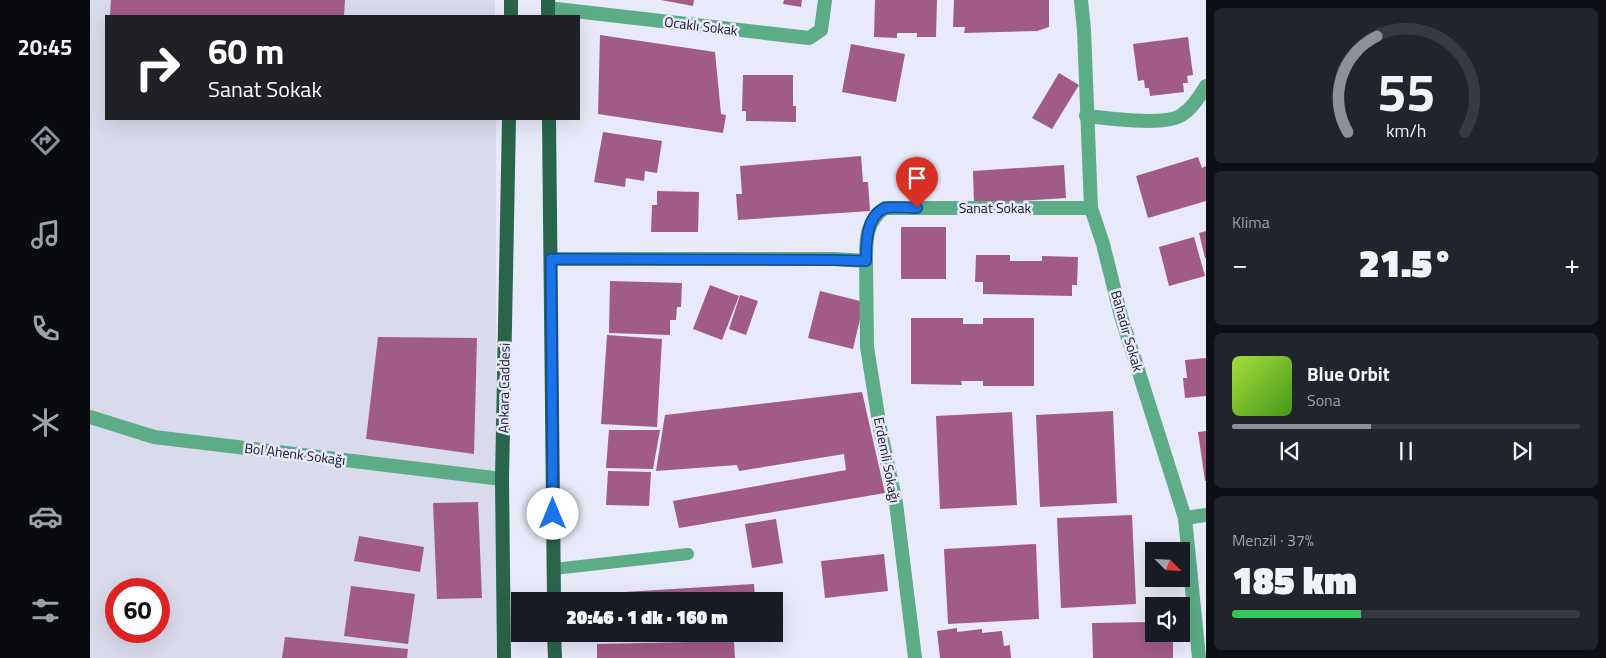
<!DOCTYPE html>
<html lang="tr">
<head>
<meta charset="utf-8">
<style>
  body { margin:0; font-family:"Titillium Web",sans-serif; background:#20242c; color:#f1f3f6; height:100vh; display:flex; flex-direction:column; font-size:19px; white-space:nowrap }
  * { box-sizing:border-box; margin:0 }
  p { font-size:16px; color:#9ea1a6 }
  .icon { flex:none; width:28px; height:28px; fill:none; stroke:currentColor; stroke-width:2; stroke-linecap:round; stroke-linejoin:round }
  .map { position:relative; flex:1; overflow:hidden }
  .side { display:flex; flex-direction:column; gap:8px; padding:8px; background:#0d0f14; width:400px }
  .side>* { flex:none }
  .top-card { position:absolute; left:15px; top:15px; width:475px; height:105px; border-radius:0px; box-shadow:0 5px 20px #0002; background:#202124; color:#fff; overflow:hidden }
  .needle { width:32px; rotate:114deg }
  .controls { position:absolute; left:1055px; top:542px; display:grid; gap:10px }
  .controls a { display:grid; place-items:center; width:45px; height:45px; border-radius:0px; background:#171b24; box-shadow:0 5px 20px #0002; font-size:25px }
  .speed { position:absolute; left:15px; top:578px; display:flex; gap:10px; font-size:25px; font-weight:700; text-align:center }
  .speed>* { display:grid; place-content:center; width:65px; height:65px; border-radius:50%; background:#171b24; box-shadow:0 5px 20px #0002; line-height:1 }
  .speed .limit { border:8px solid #d22; background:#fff; color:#111 }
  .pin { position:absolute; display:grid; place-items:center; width:42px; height:42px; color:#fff; margin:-51px -21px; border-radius:50% 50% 50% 0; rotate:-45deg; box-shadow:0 0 5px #0007 }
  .pin .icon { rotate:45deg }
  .me { position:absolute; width:55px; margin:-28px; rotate:0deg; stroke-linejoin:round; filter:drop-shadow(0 0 4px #0008) }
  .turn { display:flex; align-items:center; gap:18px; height:105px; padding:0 20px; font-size:22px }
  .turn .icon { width:65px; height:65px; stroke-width:2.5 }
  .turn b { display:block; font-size:35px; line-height:42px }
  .big { font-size:38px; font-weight:800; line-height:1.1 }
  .side .card { flex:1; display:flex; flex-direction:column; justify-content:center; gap:8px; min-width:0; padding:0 18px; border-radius:8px; background:#20242c }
  .side .dial { align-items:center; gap:0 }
  .dial svg { height:130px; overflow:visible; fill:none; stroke:#363941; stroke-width:7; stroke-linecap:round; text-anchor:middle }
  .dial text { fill:#f1f3f6; stroke:none }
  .song { display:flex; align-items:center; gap:15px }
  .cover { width:60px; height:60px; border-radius:8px; background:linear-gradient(135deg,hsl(80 70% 55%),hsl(100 70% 35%)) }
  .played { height:5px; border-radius:2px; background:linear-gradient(90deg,#8c9099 40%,#363941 40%) }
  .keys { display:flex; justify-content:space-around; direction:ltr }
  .heat { display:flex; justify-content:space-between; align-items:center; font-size:28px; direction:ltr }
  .charge { height:8px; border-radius:4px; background:linear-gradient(90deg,#34c759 37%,#363941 0) }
  .trip { position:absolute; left:421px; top:592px; width:272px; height:50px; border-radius:0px; background:#171b24; box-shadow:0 5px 20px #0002; font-weight:800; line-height:50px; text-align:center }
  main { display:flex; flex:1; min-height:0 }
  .tab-bar { display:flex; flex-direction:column; width:90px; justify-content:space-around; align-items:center; background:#090b0e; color:#9ea1a6 }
  .tab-bar .icon { width:35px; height:35px }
  .tab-bar .current { color:#8c9099 }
  .tab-bar b { font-size:22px; color:#f1f3f6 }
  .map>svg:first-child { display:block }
  .built { fill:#d9daec; fill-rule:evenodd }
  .building { fill:#a15b87 }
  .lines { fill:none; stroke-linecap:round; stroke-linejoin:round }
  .service { stroke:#5bac87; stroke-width:12 }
  .minor { stroke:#5bac87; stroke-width:14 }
  .primary { stroke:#2a644b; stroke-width:14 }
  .route-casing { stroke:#114b97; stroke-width:12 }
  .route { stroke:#1a73e8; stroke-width:9 }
  .labels { text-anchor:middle; stroke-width:5; stroke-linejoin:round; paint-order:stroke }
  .street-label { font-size:14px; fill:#161531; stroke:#e8e9f9 }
</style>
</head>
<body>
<main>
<nav class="tab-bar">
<b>20:45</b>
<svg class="icon current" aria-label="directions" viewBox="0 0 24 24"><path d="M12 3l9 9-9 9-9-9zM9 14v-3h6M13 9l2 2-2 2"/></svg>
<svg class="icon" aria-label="music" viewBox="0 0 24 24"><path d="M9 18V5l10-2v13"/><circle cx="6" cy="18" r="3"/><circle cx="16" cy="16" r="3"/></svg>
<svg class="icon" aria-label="phone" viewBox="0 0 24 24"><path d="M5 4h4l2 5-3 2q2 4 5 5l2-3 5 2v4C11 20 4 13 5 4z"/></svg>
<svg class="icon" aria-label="climate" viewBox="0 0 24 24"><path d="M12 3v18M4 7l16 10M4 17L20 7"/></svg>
<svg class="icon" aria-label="car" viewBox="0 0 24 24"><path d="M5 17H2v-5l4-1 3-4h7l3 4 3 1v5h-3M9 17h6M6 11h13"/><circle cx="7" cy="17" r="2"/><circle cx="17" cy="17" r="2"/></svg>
<svg class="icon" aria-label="filters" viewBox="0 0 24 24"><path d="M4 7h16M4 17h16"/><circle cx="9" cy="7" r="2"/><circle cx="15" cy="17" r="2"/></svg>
</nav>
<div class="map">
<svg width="1116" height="658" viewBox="0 0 1116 658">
  <rect width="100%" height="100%" fill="#e8e9f9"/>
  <!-- built -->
  <path class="built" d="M0,0h405v16h-389v103h390v539h-406zM26,589h43v42h-43z"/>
  <!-- building -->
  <g class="building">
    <path d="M21,0h234l-1,16h-234z"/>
    <path d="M571,0h33l-1,6z"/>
    <path d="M694,0h18l-1,7 -18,-3z"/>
    <path d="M785,0h62l-1,37h-19v-4h-20v5l-23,-1z"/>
    <path d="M864,0h95v27l-12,4 -73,2 1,-6h-12z"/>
    <path d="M510,35l115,17 6,62 5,1 -3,18 -125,-19z"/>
    <path d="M1098,37l5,38 -6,1 1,7h-5l1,9 -34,4 -1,-8h-4l-1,-8 -6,1 -5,-37z"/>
    <path d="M761,44l54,10 -9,48 -54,-10z"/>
    <path d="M969,73l20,12 -27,44 -20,-11z"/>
    <path d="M653,75h50v31h3v16l-50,-1v-10h-4z"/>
    <path d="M513,132l59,9 -5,32 -12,-2 -1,10 -18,-3 -1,9 -31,-5z"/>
    <path d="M771,156l2,26h5l2,29 -132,9 -2,-26h6l-2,-28z"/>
    <path d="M1108,157l4,11 4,-2v35l-58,17 -12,-42z"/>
    <path d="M974,165l2,33 -92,6 -1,-33z"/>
    <path d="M567,191l42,1 -1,40h-47l1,-27h5z"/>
    <rect x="811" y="227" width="45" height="52"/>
    <path d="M1116,231v27h-1l-6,-25z"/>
    <path d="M1104,237l11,39 -36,10 -10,-39z"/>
    <path d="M886,255h34v6h32v-5l36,1 -1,28h-5v11l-89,-2v-12h-8z"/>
    <path d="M520,281l72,2 -1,24h-4l-1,13h-6v15l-61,-2z"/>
    <path d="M620,285l29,11 -17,44 -29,-11z"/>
    <path d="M730,291l44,11 -11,47 -45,-11z"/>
    <path d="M650,295l18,6 -12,34 -17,-6z"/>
    <path d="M821,318h52v6h20v-6h51v68h-51v-5h-22l1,4 -51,-1z"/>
    <path d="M517,335l55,4 -5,88 -56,-3z"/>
    <path d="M288,337l99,1 -3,116 -108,-15z"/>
    <path d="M1116,358v38l-21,2 -2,-20h4l-2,-18z"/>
    <path d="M772,392l23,101 -206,35 -6,-27 173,-31 -2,-16 -105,17 -2,-6 -81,6 9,-56z"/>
    <path d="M1023,411l4,92 -77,4 -4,-92z"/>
    <path d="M922,412l5,93 -77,4 -4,-93z"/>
    <path d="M519,430h51l-7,39 -47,-1z"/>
    <path d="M1116,431v50h-1l-7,-49z"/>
    <path d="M518,471l43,1 -2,34 -43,-1z"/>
    <path d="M388,502l4,96 -45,1 -4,-96z"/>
    <path d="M1042,515l4,89 -75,4 -4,-90z"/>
    <path d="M686,519l7,44 -31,5 -7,-44z"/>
    <path d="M269,536l65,11 -4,25 -66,-11z"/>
    <path d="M946,544l3,75 -91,5 -4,-75z"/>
    <path d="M794,554l4,37 -63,7 -4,-37z"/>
    <path d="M664,584l1,17h-163v-7z"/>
    <path d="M261,586l64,8 -7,50 -64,-8z"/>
    <path d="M1064,622v12h11v8h8v16h-80l-1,-35z"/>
    <path d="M867,628v4l25,-3v4l20,-2 2,15 6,-1 1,13h-71l-3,-27z"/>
    <path d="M195,637l123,12 -1,9h-125z"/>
    <path d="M644,641l1,17h-138v-14z"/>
  </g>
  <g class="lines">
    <!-- service -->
    <path class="service" d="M464,569l134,-15"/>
    <!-- minor -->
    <g class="minor">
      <path d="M991,0l3,30 7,178 12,36 18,72 64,202 14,140"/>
      <path d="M458,8l261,30 12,-8 4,-30"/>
      <path d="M996,116c22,2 76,10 94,0 12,-7 19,-19 26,-30"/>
      <path d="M461,259h283l32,2c0,-22 0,-40 19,-53h206"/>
      <path d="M776,261l1,86 13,81 16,75 19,155"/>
      <path d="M0,417l64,20 348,42"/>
      <path d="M1095,518l21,-3"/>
    </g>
    <!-- primary -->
    <g class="primary">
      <path d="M421,16v-16"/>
      <path d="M458,16v-16"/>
      <path d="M459,119l5,482"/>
      <path d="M464,634l1,24"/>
      <path d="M414,658l-2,-179 7,-360"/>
    </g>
  </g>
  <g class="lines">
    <defs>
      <path id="route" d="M463,514l-2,-255 283,1 32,1c0,-16 0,-46 19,-53 7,-2 24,0 32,0"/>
    </defs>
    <!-- route casing -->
    <use href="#route" class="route-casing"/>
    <!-- route -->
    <use href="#route" class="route"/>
  </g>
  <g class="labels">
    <!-- street labels -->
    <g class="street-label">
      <text transform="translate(611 26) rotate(7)" y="5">Ocaklı Sokak</text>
      <text x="905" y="213">Sanat Sokak</text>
      <text transform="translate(1037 331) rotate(74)" y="5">Bahadır Sokak</text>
      <text transform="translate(414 388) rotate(-89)" y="5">Ankara Caddesi</text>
      <text transform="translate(205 454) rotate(7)" y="5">Bol Ahenk Sokağı</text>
      <text transform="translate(797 460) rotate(79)" y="5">Erdemli Sokağı</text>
    </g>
  </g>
</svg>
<div class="controls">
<a><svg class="needle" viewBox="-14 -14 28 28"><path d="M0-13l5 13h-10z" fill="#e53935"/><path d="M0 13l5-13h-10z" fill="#9ea1a6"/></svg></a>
<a><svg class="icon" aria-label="sound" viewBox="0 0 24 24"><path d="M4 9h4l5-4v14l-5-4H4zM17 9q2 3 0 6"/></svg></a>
</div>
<div class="speed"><div class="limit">60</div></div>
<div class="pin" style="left:827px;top:208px;background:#d93025"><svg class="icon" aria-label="arrive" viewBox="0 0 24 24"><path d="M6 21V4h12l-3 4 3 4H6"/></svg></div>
<svg class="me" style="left:463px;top:514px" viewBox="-20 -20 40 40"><circle r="19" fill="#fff"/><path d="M0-13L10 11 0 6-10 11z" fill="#1a73e8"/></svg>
<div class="trip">20:46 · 1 dk · 160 m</div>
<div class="top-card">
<div class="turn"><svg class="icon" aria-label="right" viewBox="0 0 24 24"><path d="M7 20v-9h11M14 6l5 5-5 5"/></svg><div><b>60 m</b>Sanat Sokak</div></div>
</div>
</div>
<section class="side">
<div class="card dial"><svg viewBox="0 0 100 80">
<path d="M14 69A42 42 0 1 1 86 69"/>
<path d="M14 69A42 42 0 0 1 32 10" stroke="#8c9099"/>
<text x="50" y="56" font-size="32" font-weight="700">55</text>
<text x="50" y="72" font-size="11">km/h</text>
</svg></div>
<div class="card"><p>Klima</p>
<div class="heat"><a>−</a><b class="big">21.5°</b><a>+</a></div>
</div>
<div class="card">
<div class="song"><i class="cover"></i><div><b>Blue Orbit</b><p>Sona</p></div></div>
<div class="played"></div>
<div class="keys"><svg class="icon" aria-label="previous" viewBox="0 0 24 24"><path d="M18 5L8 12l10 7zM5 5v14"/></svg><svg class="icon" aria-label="pause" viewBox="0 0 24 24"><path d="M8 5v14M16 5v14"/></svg><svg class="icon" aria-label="next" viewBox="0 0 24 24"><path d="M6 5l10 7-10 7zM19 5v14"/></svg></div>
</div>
<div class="card"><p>Menzil · 37%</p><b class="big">185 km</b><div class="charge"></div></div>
</section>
</main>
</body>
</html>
